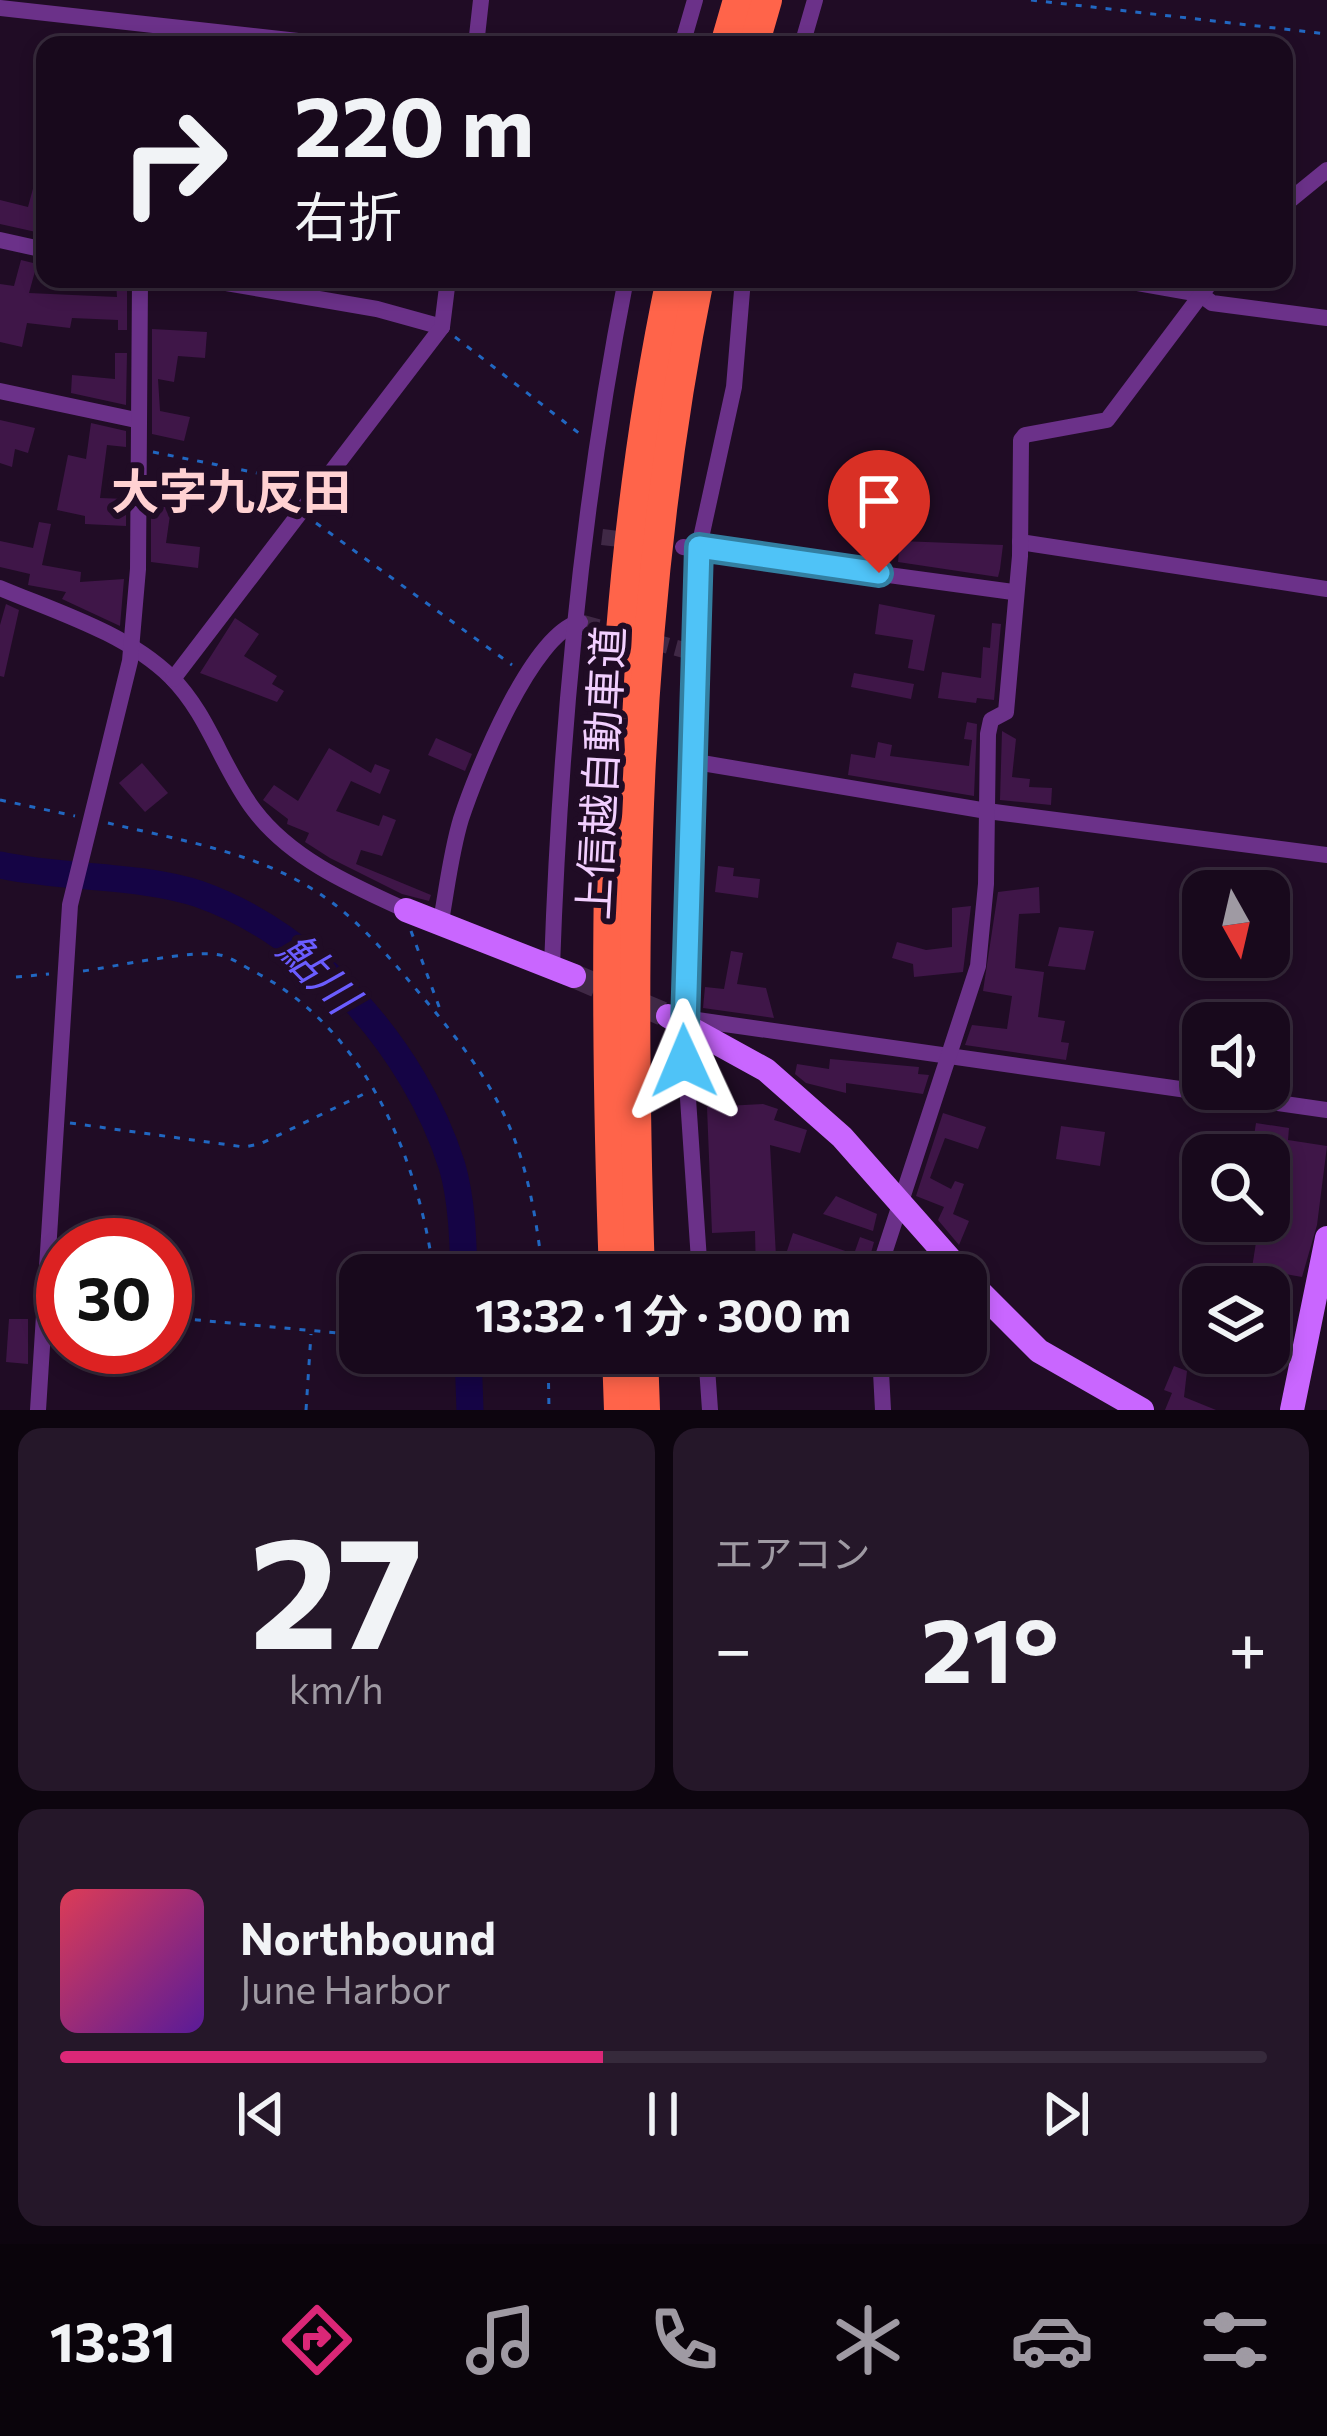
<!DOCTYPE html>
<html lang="ja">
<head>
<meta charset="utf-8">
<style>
  body { margin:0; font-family:Commissioner,"Noto Sans JP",sans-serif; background:#251729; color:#f1f3f6; height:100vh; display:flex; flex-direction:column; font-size:45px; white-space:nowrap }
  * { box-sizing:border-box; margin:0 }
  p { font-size:39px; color:#9f9aa3 }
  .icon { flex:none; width:66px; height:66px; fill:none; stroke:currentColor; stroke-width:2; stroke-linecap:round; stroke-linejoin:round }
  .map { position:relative; height:1410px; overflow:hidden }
  .drawer { display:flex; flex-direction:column; gap:18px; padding:18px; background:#0d050f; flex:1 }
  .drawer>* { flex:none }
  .guide { position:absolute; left:36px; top:36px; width:1257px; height:252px; border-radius:24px; box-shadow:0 6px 18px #0003,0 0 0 3px #362a3b; background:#18091c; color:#f1f3f6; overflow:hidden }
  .needle { width:78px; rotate:172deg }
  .tools { position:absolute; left:1182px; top:870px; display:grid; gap:24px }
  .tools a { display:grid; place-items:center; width:108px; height:108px; border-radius:24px; background:#18091c; box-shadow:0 6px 18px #0003,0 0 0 3px #362a3b; font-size:60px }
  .speed { position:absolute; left:36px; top:1218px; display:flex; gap:24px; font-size:60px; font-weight:700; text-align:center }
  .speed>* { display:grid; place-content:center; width:156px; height:156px; border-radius:50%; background:#18091c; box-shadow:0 6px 18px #0003,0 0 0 3px #362a3b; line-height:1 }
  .speed .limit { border:18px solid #d22; background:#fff; color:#111 }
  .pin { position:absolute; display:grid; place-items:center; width:102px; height:102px; color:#fff; margin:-123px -51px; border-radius:50% 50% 50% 0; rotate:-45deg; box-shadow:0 0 12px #0007 }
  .pin .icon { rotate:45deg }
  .me { position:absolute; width:132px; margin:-66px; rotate:359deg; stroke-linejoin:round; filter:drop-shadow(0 0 9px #0008) }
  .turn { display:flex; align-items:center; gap:42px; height:252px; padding:0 60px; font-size:54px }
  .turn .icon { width:156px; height:156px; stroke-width:2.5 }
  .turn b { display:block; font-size:84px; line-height:102px }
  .big { font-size:90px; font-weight:700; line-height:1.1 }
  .drawer .card { flex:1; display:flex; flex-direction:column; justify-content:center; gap:18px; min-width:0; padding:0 42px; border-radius:24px; background:#251729 }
  .drawer .dial { align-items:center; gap:0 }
  .dial b { font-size:156px; line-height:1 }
  .song { display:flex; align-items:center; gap:36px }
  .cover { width:144px; height:144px; border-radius:18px; background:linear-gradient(135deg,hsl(350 70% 55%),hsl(270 70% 35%)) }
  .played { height:12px; border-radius:6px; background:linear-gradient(90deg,#db2777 45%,#362a3b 45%) }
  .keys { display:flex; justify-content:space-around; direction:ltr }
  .heat { display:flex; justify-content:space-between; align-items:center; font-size:66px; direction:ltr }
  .drawer .tiles { flex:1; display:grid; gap:18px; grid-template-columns:1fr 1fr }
  .card:last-child { grid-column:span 2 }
  .trip { position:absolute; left:339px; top:1254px; width:648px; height:120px; border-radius:24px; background:#18091c; box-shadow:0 6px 18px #0003,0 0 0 3px #362a3b; font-weight:700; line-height:120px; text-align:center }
  .menu { display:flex; height:192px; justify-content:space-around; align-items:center; background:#0a040b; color:#9f9aa3 }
  .menu .icon { width:84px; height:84px }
  .menu .current { color:#db2777 }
  .menu b { font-size:54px; color:#f1f3f6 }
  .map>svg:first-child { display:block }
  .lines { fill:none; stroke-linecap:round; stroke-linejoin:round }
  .river { stroke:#150445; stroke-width:27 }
  .building { fill:#3f1648 }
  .street-tunnel { stroke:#402946; stroke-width:16; stroke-dasharray:16 8; stroke-linecap:butt }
  .secondary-tunnel { stroke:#402946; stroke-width:24; stroke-dasharray:24 12; stroke-linecap:butt }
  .path { stroke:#2167c1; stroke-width:3; stroke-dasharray:6 9; stroke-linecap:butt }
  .street { stroke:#6b3189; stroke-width:16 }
  .secondary { stroke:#c966ff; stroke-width:24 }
  .highway { stroke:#ff644a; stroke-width:30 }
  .route-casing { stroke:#337fa1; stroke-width:30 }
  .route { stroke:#4fc3f7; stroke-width:21 }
  .labels { text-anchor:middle; stroke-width:12; stroke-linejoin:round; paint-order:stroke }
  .street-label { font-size:42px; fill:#f2cfff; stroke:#200c25 }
  .water-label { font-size:45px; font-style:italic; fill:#6b5dff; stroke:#200c25 }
  .quarter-label { font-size:48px; font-weight:bold; fill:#ffd1d2; stroke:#200c25 }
</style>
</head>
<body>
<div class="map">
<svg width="1327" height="1410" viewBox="0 0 1327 1410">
  <rect width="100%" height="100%" fill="#200c25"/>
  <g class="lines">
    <!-- river -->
    <g class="river">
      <path d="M0,865c62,14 140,9 199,29 116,41 216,155 253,272 10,34 11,74 12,109"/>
      <path d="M468,1353l2,57"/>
    </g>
  </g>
  <!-- building -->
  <g class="building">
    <path d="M41,159l4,75 -45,-10v-24l28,7z"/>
    <path d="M21,260l16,4 -8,29 88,4 -1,-15 11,-1v49h-9v-10l-46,-2 -2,10 -43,-5 -5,24 -22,-5v-58l14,2z"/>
    <path d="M152,329l55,3 -2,26 -27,-2 -4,26 -16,-3 2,32 30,6 -6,24 -32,-7z"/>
    <path d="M115,353h12l-1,52 -55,-12 1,-18 43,4z"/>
    <path d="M0,420l35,8 -7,25 -13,-4 -3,18 -12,-4z"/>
    <path d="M91,423l35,8v16l-19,-2 -7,53 26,1v27l-41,-2v-8l-28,-6 11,-55 18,4z"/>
    <path d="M151,505l20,3 -5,35 34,4 -2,21 -47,-6z"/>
    <path d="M39,522l12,2 -9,41 39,7 -1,10 44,-3 -4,47 -58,-27 4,-7 -38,-7 2,-11 -30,-7v-26l33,7z"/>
    <path d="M900,541l103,4 -3,24 -2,8 -100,-15z"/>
    <path d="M6,604l13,6 -15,67 -4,-1v-51z"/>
    <path d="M879,604l56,11 -11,56 -16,-3 5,-28 -38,-6z"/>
    <path d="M235,618l24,16 -15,22 33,20 -5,8 12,7 -7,11 -77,-29z"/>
    <path d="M992,623l9,1 -7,76 -17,-2 -1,5 -38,-5 4,-26 39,6 2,-31 7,1z"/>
    <path d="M854,673l60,11 -3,15 -60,-12z"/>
    <path d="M967,722l10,2 -3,72 -126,-21 3,-21 24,4 3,-16 14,3 -2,11 79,10 3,-26 -8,-1z"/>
    <path d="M1002,731l14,8 -4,38 18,2 -1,8 23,1 -1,17 -51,-5z"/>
    <path d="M436,738l36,16 -7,17 -37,-16z"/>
    <path d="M329,748l42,25 4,-9 15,6 -10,24 -29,-13 -15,30 43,15 4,-11 13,5 -14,36 -21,-6 -5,14 75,31 -2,6 -27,-7 -72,-36 -25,-16 4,-9 -22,-9 1,-5 -25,-19 11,-15 24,16z"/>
    <path d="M142,763l26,30 -23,19 -26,-29z"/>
    <path d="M718,866l16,2 -1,8 27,3 -2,19 -43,-6z"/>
    <path d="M1039,887l1,26 -21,1 -4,54 29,4 -6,45 27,4 -4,21 8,1 -3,17 -101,-15 7,-20 35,4 5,-33 -29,-5 15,-99z"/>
    <path d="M971,906l-8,66 -49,5 -1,-13 -21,-6 5,-16 29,8 26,-3v-39z"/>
    <path d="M1059,927l35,4 -9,39 -37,-4z"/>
    <path d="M731,951l12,2 -6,31 29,4 8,30 -71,-10 2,-21 19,2z"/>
    <path d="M830,1059l89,8 -1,7 11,1 -6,19 -77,-11v10l-40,-10 -11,-9 2,-10 32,5z"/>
    <path d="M763,1104l15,5 -4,11 33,10 -7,23 -30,-8 7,130h-21l-1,-44 -43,2 -5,-126z"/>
    <path d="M943,1113l43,14 -8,22 -33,-11 -15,40 21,11 4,-8 9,3 -11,30 16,7 -10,24 -21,-25 6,-13 -28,-11z"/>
    <path d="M1256,1123l33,5 -1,12 39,6 -10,79 -15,52 -50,-9 5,-32 -18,-3 2,-12h28v-66h-18z"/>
    <path d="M1061,1126l44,6 -5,34 -44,-7z"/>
    <path d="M836,1196l41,18 -4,17 -50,-17z"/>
    <path d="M793,1233l61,21 6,-17 14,5 -9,33h-28l-52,-18z"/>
    <path d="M9,1319h19v45l-22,-2z"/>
    <path d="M1174,1366l13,5 -3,26 32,13h-51l7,-17 -8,-3z"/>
  </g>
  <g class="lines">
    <!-- street-tunnel -->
    <g class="street-tunnel">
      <path d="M602,537l33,4"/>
      <path d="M583,623l101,27"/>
    </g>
    <!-- secondary-tunnel -->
    <path class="secondary-tunnel" d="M574,976l94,40"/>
    <!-- path -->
    <g class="path">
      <path d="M1031,0l296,34"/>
      <path d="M455,337l125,97"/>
      <path d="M153,452l149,30"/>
      <path d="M316,523l196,142"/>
      <path d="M0,800l75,16"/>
      <path d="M108,823c66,16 142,28 201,64 47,28 77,67 112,108 84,99 107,149 122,280"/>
      <path d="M411,931l30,81"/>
      <path d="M83,971c30,-4 112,-22 137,-16 11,2 23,11 33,16 112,57 165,185 181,304"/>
      <path d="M16,977l33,-3"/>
      <path d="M70,1123l174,24 16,-3 110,-53"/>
      <path d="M165,1317l195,18"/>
      <path d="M548,1353l1,57"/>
      <path d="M306,1410l5,-76"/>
    </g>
    <!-- street -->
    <g class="street">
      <path d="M0,8l334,37"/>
      <path d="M476,45l5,-45"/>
      <path d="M682,45l13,-45"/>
      <path d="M802,45l13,-45"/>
      <path d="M1284,205l43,-35"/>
      <path d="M0,240l45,10"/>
      <path d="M203,279l174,30 65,18"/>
      <path d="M1115,279l85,15 12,9 115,15"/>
      <path d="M0,391l136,29"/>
      <path d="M1020,542l307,47"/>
      <path d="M683,547l330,45"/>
      <path d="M0,588c57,24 126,45 171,89 38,38 51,91 83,133 37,49 97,75 152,100"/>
      <path d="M173,679l269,-352 6,-48"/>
      <path d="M690,761l297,50 340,44"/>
      <path d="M441,921c6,-33 10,-69 20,-102 15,-46 71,-186 119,-197"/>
      <path d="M552,967c8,-231 29,-461 74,-688"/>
      <path d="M684,1025l13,-5 630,90"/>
      <path d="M700,1275l-17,-250 12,-373 4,-105 35,-160 9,-108"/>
      <path d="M877,1275l101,-309 8,-82 2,-150 3,-14 15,-8 14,-156 1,-116 4,-5 82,-15 106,-141"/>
      <path d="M706,1353l4,57"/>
      <path d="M880,1353l3,57"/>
      <path d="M38,1410l32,-505 60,-244 8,-92 2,-290"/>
    </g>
    <!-- secondary -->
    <g class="secondary">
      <path d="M406,910l168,66"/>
      <path d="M668,1016l98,54 76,67 122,138"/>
      <path d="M966,1278l73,73 103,59"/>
      <path d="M1292,1410l35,-172"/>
    </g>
    <!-- highway -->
    <g class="highway">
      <path d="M725,45l13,-45"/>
      <path d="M754,45l13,-45"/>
      <path d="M614,1275c-12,-332 -12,-669 57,-996"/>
      <path d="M640,1275c-11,-333 -8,-668 59,-996"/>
      <path d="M617,1353l2,57"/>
      <path d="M643,1353l2,57"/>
    </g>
  </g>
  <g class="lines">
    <defs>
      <path id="route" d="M684,1061l15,-514 180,26"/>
    </defs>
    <!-- route casing -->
    <use href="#route" class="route-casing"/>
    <!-- route -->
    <use href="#route" class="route"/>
  </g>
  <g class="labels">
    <!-- street labels -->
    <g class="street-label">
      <text transform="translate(601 773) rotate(-87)" y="15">上信越自動車道</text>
    </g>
    <!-- water labels -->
    <g class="water-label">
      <text transform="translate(318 973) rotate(46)" y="16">鮎川</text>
    </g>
    <!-- quarter labels -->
    <g class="quarter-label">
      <text x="231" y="509">大字九反田</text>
    </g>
  </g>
</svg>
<div class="tools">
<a><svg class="needle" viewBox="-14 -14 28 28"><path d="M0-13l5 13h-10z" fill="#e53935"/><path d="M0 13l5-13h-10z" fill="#9f9aa3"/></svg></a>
<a><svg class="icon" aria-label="sound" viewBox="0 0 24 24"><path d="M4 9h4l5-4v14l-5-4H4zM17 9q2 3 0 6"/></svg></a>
<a><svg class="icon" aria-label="search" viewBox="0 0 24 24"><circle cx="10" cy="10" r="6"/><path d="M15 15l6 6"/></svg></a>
<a><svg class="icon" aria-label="layers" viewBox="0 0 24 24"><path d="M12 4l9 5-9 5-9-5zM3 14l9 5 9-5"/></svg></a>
</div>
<div class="speed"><div class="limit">30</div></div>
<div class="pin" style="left:879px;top:573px;background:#d93025"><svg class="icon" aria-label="arrive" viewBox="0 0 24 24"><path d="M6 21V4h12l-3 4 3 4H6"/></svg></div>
<svg class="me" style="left:684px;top:1061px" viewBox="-20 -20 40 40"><path d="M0-17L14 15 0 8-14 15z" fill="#4fc3f7" stroke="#fff" stroke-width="4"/></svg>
<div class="trip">13:32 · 1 分 · 300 m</div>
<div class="guide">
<div class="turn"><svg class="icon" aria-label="right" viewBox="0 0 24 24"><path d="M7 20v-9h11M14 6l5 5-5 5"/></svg><div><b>220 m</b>右折</div></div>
</div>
</div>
<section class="drawer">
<div class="tiles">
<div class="card dial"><b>27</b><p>km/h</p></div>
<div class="card"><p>エアコン</p>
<div class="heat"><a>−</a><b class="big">21°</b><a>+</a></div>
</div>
<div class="card">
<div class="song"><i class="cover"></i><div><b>Northbound</b><p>June Harbor</p></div></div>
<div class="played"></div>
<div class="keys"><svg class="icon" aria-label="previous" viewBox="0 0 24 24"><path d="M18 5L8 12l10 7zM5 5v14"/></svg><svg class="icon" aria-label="pause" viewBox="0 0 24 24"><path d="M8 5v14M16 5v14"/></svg><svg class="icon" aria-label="next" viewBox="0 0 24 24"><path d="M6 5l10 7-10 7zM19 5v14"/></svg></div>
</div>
</div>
</section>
<nav class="menu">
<b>13:31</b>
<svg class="icon current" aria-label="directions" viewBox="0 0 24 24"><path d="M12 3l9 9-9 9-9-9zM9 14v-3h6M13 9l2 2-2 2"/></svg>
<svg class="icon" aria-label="music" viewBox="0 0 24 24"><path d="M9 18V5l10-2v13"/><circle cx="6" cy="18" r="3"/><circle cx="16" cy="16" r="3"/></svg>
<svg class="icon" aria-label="phone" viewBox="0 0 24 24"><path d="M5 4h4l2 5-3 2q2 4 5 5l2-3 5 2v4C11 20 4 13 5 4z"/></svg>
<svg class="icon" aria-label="climate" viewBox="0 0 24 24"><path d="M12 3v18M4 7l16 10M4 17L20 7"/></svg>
<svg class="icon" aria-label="car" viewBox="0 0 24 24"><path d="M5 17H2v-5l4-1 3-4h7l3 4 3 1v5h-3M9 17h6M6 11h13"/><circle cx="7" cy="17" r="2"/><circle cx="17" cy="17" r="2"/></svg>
<svg class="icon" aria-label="filters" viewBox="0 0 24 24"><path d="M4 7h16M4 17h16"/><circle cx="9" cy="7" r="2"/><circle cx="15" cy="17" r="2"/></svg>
</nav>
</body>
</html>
